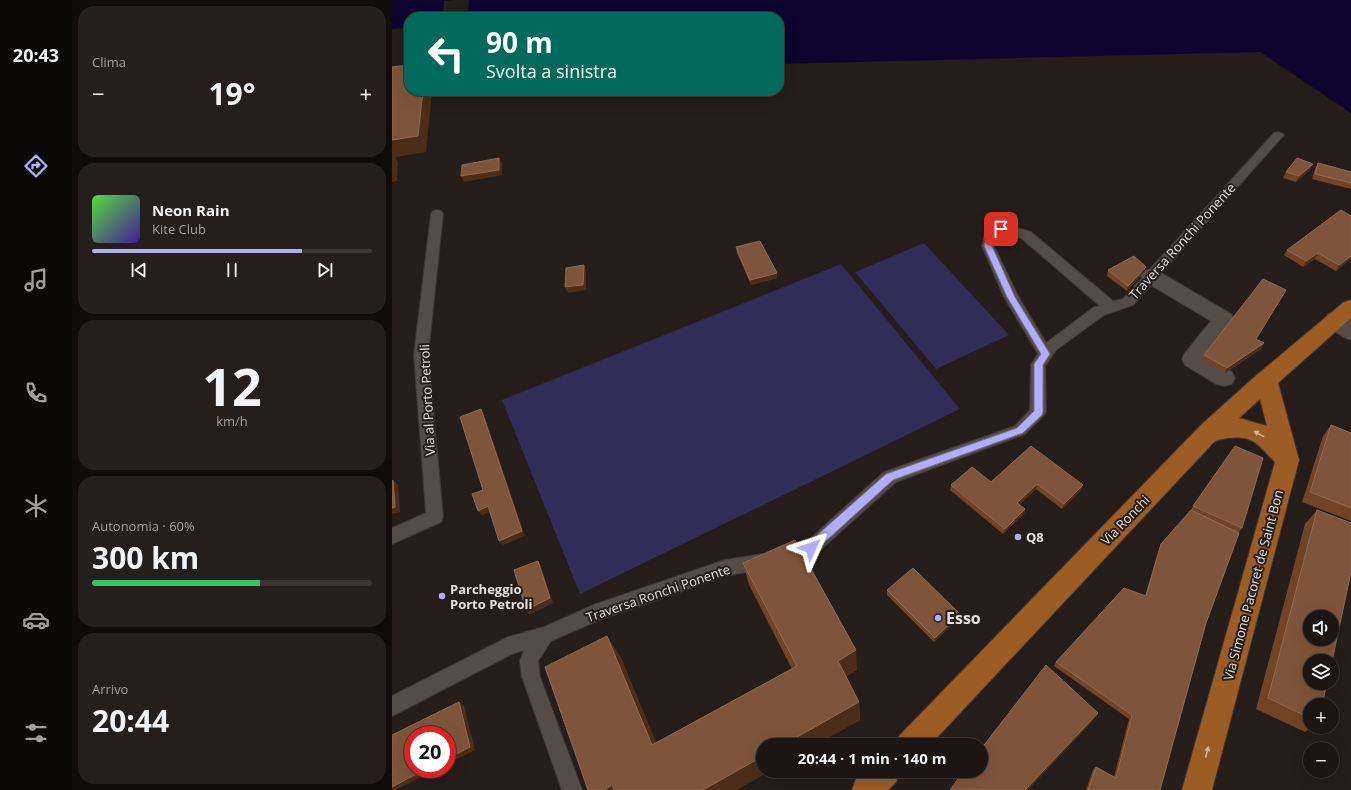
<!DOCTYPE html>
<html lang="it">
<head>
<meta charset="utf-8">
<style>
  body { margin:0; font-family:"Open Sans",sans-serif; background:#241f1c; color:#f1f3f6; height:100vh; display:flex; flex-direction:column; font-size:15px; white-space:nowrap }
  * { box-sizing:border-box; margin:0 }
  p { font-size:13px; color:#a09fa0 }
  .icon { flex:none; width:22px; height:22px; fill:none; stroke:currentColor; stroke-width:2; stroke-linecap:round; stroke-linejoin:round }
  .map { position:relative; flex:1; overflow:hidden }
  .sheet { display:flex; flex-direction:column; gap:6px; padding:6px; background:#0f0c0a; width:320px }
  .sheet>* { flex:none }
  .hud { position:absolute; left:12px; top:12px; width:380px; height:84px; border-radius:16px; box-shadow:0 4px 16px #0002,0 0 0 1px #393533; background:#00695c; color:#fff; overflow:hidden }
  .controls { position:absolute; left:911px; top:610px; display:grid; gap:8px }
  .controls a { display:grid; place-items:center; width:36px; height:36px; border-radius:50%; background:#1b1613; box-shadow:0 4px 16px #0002,0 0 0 1px #393533; font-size:20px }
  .speed { position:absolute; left:12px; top:726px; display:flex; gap:8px; font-size:20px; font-weight:700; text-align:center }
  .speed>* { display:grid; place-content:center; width:52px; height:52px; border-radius:50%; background:#1b1613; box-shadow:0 4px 16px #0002,0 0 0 1px #393533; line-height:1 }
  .speed .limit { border:6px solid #d22; background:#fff; color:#111 }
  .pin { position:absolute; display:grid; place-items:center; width:34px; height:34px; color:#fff; margin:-17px; border-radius:8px; box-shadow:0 2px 6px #0006 }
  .me { position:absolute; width:44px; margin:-22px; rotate:48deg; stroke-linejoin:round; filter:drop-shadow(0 0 3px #0008) }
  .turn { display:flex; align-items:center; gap:14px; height:84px; padding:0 16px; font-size:18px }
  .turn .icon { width:52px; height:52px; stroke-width:2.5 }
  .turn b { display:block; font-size:28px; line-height:34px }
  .big { font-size:30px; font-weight:700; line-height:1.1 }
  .sheet .widget { flex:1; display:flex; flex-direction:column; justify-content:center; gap:6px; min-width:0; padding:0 14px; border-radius:16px; background:#241f1c }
  .sheet .dial { align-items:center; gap:0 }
  .dial b { font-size:52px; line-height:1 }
  .song { display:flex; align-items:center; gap:12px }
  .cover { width:48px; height:48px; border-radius:6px; background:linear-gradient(135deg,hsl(110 70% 55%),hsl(260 70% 35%)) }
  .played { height:4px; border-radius:2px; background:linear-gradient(90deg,#b2adf9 75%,#393533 75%) }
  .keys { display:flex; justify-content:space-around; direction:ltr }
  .heat { display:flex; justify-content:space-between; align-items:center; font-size:22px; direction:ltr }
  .charge { height:6px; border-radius:3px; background:linear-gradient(90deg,#34c759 60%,#393533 0) }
  .trip { position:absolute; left:364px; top:738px; width:232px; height:40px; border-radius:20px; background:#1b1613; box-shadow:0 4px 16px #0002,0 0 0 1px #393533; font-weight:700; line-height:40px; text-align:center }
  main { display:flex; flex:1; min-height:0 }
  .menu { display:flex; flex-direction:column; width:72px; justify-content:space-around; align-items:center; background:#0b0908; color:#a09fa0 }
  .menu .icon { width:28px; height:28px }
  .menu .selected { color:#b2adf9 }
  .menu b { font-size:18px; color:#f1f3f6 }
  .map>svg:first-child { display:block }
  .green { fill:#312c58 }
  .water { fill:#0f0430 }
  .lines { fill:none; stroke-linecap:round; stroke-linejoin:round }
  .service-casing { stroke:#3d3734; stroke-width:2 }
  .pedestrian-casing { stroke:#3d3734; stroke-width:2 }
  .minor-casing { stroke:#3d3734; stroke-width:2 }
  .primary-casing { stroke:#3d3734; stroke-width:2 }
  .service { fill:#544c47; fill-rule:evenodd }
  .pedestrian { fill:#544c47; fill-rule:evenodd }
  .minor { fill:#544c47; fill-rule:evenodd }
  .primary { fill:#9d5c24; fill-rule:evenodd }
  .wall { fill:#724426 }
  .shaded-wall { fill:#4d2d18 }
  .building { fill:#7e553a; stroke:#8f6b53; fill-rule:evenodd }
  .oneway { fill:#cdb29d }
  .route { fill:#b2adf9; stroke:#7470a2 }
  .poi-dot { fill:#b2adf9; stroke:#241d19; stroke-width:1.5 }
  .labels { text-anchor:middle; stroke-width:4; stroke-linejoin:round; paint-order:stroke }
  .street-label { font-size:13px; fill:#e7e1de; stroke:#241d19 }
  .poi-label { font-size:13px; font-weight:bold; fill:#e7e1de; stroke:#241d19; text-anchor:start }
  .near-poi-label { font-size:16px; font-weight:bold; fill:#e7e1de; stroke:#241d19; text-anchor:start }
</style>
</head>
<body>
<main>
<nav class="menu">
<b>20:43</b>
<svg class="icon selected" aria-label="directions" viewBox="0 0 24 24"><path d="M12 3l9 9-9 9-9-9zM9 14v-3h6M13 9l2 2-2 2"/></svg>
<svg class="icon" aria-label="music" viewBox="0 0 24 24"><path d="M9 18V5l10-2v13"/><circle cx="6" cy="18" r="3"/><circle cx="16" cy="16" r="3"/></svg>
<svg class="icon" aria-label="phone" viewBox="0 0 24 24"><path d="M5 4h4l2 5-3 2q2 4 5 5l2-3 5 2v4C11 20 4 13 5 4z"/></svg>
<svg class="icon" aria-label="climate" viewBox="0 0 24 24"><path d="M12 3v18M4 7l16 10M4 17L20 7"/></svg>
<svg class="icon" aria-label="car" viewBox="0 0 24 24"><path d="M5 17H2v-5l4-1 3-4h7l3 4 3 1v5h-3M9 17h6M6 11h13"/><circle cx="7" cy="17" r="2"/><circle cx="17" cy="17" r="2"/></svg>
<svg class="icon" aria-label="filters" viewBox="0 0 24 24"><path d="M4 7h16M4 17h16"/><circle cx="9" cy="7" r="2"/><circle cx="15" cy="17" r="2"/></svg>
</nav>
<section class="sheet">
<div class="widget"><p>Clima</p>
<div class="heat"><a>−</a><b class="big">19°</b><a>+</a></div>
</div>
<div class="widget">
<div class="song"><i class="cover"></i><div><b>Neon Rain</b><p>Kite Club</p></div></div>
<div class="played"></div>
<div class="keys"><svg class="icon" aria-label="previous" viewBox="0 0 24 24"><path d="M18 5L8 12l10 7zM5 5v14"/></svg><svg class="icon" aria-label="pause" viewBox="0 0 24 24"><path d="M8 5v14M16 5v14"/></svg><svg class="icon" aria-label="next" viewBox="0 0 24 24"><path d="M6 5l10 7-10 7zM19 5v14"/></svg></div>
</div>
<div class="widget dial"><b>12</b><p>km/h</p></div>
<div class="widget"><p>Autonomia · 60%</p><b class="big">300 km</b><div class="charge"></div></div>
<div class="widget"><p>Arrivo</p><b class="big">20:44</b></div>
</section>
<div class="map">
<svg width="959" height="790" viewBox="0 0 959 790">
  <rect width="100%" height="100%" fill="#241d19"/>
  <!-- green -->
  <g class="green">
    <path d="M532,243l85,92 -73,34 -81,-97z"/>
    <path d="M449,264l119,145 -380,185 -78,-194z"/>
  </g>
  <!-- water -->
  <g class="water">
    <path d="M0,0h62l-10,1 -1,12 -5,4h-29v11l-17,1z"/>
    <path d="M77,0h882v113l-91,-61 -481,12v-47h-312z"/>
  </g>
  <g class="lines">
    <defs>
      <g id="service">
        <path d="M886,132l4,1 2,2 -2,2 -149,168 -29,10 -48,35 -11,16 1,46 -3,4 -18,18 -129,48 -79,71 -27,13 -6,1 -6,-2 -3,-6 3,-6 27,-10 79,-71 131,-46 15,-16 1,-45 7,-11 -34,-57 -22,-51 3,-14 10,-4 13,-3 23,7 82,69 10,-2 151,-166zM611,234h9l9,4 79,68 -6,1 -48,36 -28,-47 -24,-50 2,-9z"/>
        <path d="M45,210l4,1 2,3 -15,141 15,162 -2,5 -49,22v-16l34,-15 -12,-158 17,-141 2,-3z"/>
        <path d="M370,554l6,2 3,6 -3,6 -43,8 -126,44 -48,21 -13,20 2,16 42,113h-20l-40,-113 -2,-16 4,-11 -12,4 -120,62v-20l116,-59 36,-10 52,-23 129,-44z"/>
      </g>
      <path id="pedestrian" d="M759,269l7,2 73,43 3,5 -3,5 -25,33 26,15 3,6 -3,6 -8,2 -8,-2 -31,-19 -3,-6 3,-6 26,-32 -67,-40 -3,-5 3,-5z"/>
      <path id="minor" d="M943,312l7,2 9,7v19c-10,-3 -21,-11 -26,-21l3,-5z"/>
      <g id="primary">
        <path d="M959,300v18l-73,65 21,77 -87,330h-30l93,-328c-17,-17 -21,-27 -47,-24 -6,1 -11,1 -15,5l-283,302h-35l5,-10 302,-311 56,-50 86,-72zM868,399l7,27 -28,-8z"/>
        <path d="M472,771h36l-4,11 -8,8h-36l4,-11z"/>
      </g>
    </defs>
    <!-- service casing -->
    <use href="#service" class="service-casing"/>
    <!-- pedestrian casing -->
    <use href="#pedestrian" class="pedestrian-casing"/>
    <!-- minor casing -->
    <use href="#minor" class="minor-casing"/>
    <!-- primary casing -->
    <use href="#primary" class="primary-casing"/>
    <!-- service -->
    <use href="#service" class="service"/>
    <!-- pedestrian -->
    <use href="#pedestrian" class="pedestrian"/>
    <!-- minor -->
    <use href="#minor" class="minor"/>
    <!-- primary -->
    <use href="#primary" class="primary"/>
  </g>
  <!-- wall -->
  <g class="wall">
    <path d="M926,163l33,9v17l-39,-10 3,-10z"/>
    <path d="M918,170l-14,12 -13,-4 3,-6z"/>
    <path d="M959,216v43l-15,12 -21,-12 -12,8 -19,-12 3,-5z"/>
    <path d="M344,247l41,26v5l-26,7 -14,-32z"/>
    <path d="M716,270l36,2 -17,19 -20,-15z"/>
    <path d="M891,296l-27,43 8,4 -3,6 -36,24 -24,-13 3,-5z"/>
    <path d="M939,425l20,8v88l-49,-19 21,-66z"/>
    <path d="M639,446l50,44 -19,19 -26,-20 -17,16 6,4 -1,5 -21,20 -53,-44 1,-5 40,-3z"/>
    <path d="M801,506l49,22 -3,4 -33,91 -46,167h-74l7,-20 3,-3 18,10 15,-58 -75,-53 2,-4 89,-66 14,-47 2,-5 30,-34z"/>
    <path d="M925,510l-7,195v22h2l-7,5 -49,-23 49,-185z"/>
    <path d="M351,563l114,107 -11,6 13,26 1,18 -97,51h7l-34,19h-148l32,-134 36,87 136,-74 -43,-84z"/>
    <path d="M495,590l72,28 -25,24 -47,-47z"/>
  </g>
  <!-- shaded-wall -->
  <g class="shaded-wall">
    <path d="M31,91h9l-6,61 -31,5 3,5 -1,19 -5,1v-42z"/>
    <path d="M107,158l3,6v11l-38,7 -3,-6z"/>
    <path d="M921,164l-3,6 -14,12 3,-6z"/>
    <path d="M926,253l-3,6 -12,8 3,-6z"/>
    <path d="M959,256v3l-15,12 3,-6z"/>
    <path d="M192,265l2,6v19l-18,3 -3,-6z"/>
    <path d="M754,267l-2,5 -17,19 1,-5z"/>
    <path d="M385,273v5l-26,7 -1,-5z"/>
    <path d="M894,290l-3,6 -30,48 3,-5z"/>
    <path d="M872,343l-3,6 -36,24 2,-5z"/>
    <path d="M89,409l3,5 41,122 -22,9 -4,-4z"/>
    <path d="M1,480l5,5 2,27 -8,2z"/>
    <path d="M645,484l-1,5 -20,19 1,-5z"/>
    <path d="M691,485l-2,5 -19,19 2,-5z"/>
    <path d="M96,506l4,5 -10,4 -4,-4z"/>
    <path d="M633,509l-1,5 -21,20 2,-5z"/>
    <path d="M146,561l3,5 12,37 -24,12 -3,-5z"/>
    <path d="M568,614l-1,4 -25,24 1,-4z"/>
    <path d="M215,636l13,20 44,105 -12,-16z"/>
    <path d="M464,650l1,20 -17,10 -2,-19z"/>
    <path d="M67,702l5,4 11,44 -28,14v-5z"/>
    <path d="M467,702l1,18 -44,25h-33z"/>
    <path d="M706,713l-7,10 -63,67h-3z"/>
    <path d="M371,756v15h7l-34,19h-33z"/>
    <path d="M34,769h11l-41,21h-4v-3z"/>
    <path d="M220,785l5,5h-13z"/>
  </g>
  <!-- building -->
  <g class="building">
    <path d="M17,65v26h14l-5,45 -26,4v-73z"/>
    <path d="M107,158v12l-38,6 1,-11z"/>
    <path d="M905,158l16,6 -14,12 -13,-4z"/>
    <path d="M926,163l33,9v11l-36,-9z"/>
    <path d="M949,210l10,6v40l-12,9 -21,-12 -12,8 -19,-11z"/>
    <path d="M368,241l17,32 -27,7 -14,-33z"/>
    <path d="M742,256l12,11 -18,19 -20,-16z"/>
    <path d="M192,265l-1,20 -18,2 1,-19z"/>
    <path d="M871,279l23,11 -30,49 8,4 -37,25 -23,-13z"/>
    <path d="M89,409l41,122 -23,10 -11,-35 -10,5 -6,-17 11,-4 -23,-73z"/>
    <path d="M939,425l20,8v75l-41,-16z"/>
    <path d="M639,446l52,39 -19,19 -27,-20 -20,19 8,6 -20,20 -54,-44 21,-18 19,15z"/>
    <path d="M843,446l28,12 -21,70 -49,-22z"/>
    <path d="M1,480l2,27 -3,1v-27z"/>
    <path d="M799,510l48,23 -33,90 -46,167h-72l8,-23 20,11 16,-63 -76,-53 68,-74 22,8 15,-52z"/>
    <path d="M925,510l34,13v49l-19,89h-22v22h17l-5,22h-12v13l-42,-20zM918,617h22v22h-22z"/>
    <path d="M403,540l61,110 -18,11 21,41 -76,43h-20v11l-60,34h-89l-2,-5 -8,5h-16l-43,-123 62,-31 45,109 145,-79 -54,-103z"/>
    <path d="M146,561l12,37 -24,12 -12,-40z"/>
    <path d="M521,568l47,46 -25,24 -48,-48z"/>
    <path d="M654,665l52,48 -73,77h-75l14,-19h17v-22z"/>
    <path d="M67,702l11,45 -23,12v-24h-34v34h13l-34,18v-52z"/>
  </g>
  <!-- one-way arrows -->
  <defs><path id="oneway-solid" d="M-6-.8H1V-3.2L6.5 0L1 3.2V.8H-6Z"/></defs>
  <g class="oneway">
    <use href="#oneway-solid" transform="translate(867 434) rotate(-151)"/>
    <use href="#oneway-solid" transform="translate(815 752) rotate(-75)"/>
  </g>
  <!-- route -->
  <path class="route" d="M606,227h3l4,2 -11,8 -2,9 23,51 35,57 -7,11v47l-1,3 -19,18 -130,47 -78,71 -4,1 -4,-1 -1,-3 1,-4 79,-70 131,-46 17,-17v-47l7,-10 -34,-57 -23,-51 4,-13z"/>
  <!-- markers -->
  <g class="poi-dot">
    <circle cx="626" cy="537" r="4"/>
    <circle cx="50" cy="596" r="4"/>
    <circle cx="546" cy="618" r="4"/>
  </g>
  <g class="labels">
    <!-- street labels -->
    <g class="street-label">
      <text transform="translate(790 241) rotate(-48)" y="5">Traversa Ronchi Ponente</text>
      <text transform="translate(35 400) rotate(-93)" y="5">Via al Porto Petroli</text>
      <text transform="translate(733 520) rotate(-46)" y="5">Via Ronchi</text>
      <text transform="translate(861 585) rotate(-75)" y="5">Via Simone Pacoret de Saint Bon</text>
      <text transform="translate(266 593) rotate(-19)" y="5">Traversa Ronchi Ponente</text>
    </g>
    <!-- poi labels -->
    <g class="poi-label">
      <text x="634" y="542">Q8</text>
      <text x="58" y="594">Parcheggio<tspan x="58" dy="15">Porto Petroli</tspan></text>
    </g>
    <!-- near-poi labels -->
    <g class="near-poi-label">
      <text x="554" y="624">Esso</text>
    </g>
  </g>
</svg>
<div class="controls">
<a><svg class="icon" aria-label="sound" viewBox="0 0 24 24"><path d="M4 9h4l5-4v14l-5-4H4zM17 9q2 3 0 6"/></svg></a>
<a><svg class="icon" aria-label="layers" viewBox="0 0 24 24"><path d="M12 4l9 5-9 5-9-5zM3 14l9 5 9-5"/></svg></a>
<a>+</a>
<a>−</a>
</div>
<div class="speed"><div class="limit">20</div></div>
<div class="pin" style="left:609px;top:229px;background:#d93025"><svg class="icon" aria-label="arrive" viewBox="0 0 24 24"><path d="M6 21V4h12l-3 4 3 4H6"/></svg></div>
<svg class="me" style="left:419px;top:548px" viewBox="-20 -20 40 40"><path d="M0-17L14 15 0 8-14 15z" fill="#b2adf9" stroke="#fff" stroke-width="4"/></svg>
<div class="trip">20:44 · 1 min · 140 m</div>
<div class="hud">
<div class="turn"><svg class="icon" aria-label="left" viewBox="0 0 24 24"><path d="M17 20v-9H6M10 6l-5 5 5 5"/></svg><div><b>90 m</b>Svolta a sinistra</div></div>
</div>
</div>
</main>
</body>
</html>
